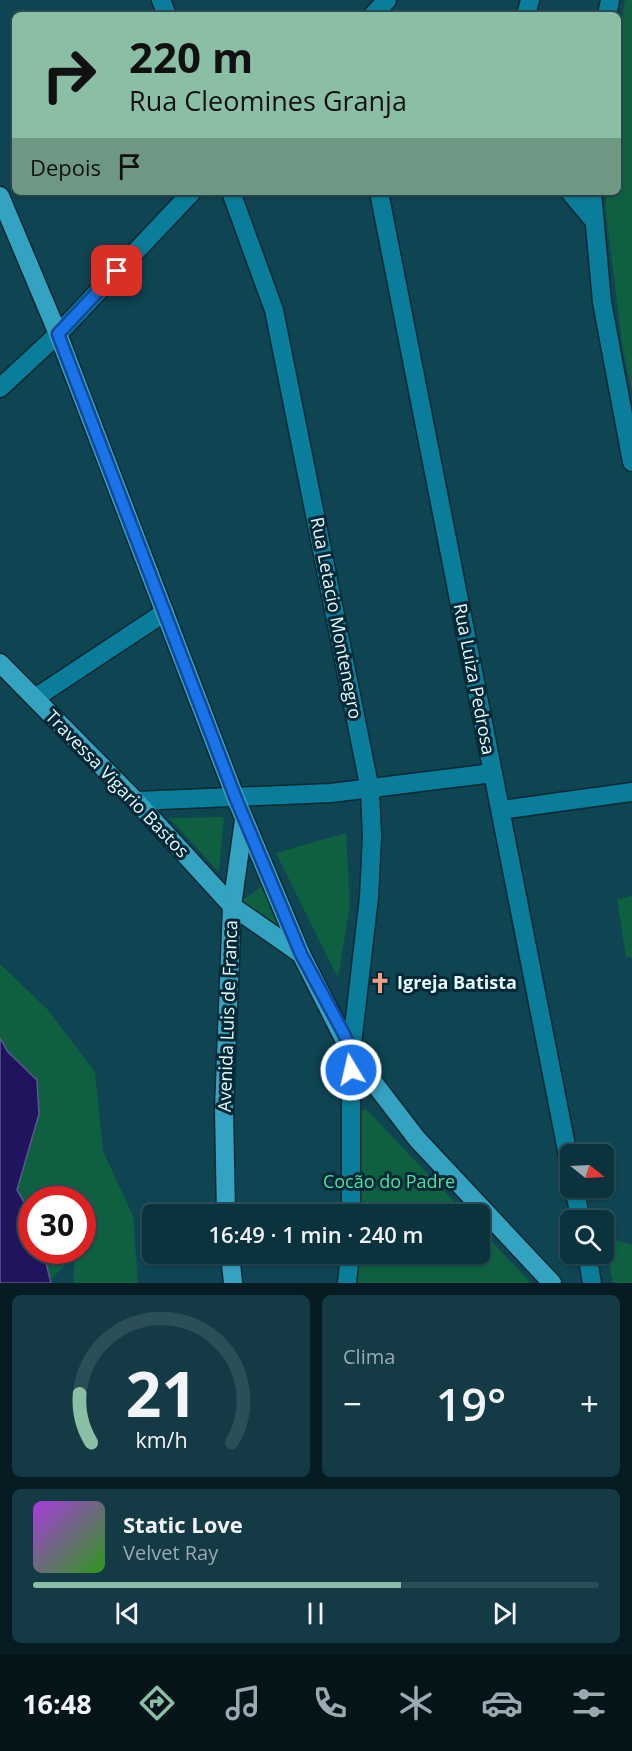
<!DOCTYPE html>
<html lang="pt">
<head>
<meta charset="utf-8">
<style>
  body { margin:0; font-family:"Open Sans",sans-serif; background:#143b45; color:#f1f3f6; height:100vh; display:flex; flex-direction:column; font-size:22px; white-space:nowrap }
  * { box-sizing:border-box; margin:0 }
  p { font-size:20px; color:#9aaab0 }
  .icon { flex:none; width:33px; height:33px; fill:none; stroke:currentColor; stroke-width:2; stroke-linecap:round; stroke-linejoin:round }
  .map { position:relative; height:1283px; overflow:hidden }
  .details { display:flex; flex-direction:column; gap:12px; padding:12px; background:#061c22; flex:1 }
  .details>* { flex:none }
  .banner { position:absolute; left:12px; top:12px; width:609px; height:183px; border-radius:9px; box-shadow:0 2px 4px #0004,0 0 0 2px #2b4e58; background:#8abfa5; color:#111; overflow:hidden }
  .needle { width:39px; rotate:108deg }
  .controls { position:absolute; left:560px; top:1144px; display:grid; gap:12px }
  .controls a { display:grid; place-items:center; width:54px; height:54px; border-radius:9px; background:#0b333e; box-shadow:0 2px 4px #0004,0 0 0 2px #2b4e58; font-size:30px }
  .speed { position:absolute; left:18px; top:1186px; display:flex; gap:12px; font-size:30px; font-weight:700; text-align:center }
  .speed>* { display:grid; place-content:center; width:78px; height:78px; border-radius:50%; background:#0b333e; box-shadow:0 2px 4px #0004,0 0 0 2px #2b4e58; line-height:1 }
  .speed .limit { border:9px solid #d22; background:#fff; color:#111 }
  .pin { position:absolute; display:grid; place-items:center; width:51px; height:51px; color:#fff; margin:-26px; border-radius:12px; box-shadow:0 3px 9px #0006 }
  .me { position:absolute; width:66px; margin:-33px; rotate:351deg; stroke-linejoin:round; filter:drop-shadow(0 0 4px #0008) }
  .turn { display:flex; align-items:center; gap:21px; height:126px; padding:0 18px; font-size:27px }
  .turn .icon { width:78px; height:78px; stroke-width:2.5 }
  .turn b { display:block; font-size:42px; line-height:51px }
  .then { display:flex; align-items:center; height:57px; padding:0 18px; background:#0003; gap:12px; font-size:22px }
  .big { font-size:45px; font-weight:600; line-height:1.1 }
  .details .widget { flex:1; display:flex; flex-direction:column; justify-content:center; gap:9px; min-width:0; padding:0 21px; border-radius:9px; background:#143b45 }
  .details .dial { align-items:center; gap:0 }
  .dial svg { height:156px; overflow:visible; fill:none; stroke:#2b4e58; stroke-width:7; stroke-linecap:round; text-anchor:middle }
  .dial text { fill:#f1f3f6; stroke:none }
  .song { display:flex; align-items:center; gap:18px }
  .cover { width:72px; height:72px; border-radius:9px; background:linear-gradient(135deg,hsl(280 70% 55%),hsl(110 70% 35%)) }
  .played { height:6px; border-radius:3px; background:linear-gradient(90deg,#8abfa5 65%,#2b4e58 65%) }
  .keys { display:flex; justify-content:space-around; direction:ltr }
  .heat { display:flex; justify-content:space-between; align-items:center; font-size:33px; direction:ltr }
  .details .tiles { flex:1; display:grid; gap:12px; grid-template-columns:1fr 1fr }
  .widget:last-child { grid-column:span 2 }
  .trip { position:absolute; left:142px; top:1204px; width:348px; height:60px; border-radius:9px; background:#0b333e; box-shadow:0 2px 4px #0004,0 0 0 2px #2b4e58; font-weight:600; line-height:60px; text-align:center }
  .dock { display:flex; height:96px; justify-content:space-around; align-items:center; background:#041419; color:#9aaab0 }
  .dock .icon { width:42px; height:42px }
  .dock .active { color:#8abfa5 }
  .dock b { font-size:27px; color:#f1f3f6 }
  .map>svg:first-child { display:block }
  .green { fill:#0e6041 }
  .water { fill:#20145e; stroke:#5c588e; stroke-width:1.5 }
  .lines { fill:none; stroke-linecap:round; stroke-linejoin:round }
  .minor-casing { stroke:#0a2932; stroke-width:21 }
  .major-casing { stroke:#0a2932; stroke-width:21 }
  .minor { stroke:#097d99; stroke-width:18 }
  .major { stroke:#34a2c1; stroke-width:18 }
  .route-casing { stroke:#114b97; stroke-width:15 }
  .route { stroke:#1a73e8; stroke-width:10 }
  .labels { text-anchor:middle; stroke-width:6; stroke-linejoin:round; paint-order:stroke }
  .street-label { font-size:18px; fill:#e7f8ff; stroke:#002935 }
  .poi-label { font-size:18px; font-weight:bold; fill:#e7f8ff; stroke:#002935; text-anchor:start }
  .park-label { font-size:18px; fill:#4ee1a3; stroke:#002935 }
</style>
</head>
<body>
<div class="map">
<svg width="632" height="1283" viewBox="0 0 632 1283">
  <rect width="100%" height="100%" fill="#0f4453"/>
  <!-- green -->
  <g class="green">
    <path d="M625,0h7v393l-9,-43 -18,-144 1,-14h12v-153z"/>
    <path d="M224,817l-5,55 -50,-54z"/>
    <path d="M346,833l4,72 -12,73 -62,-125z"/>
    <path d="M265,884l30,69 -36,-27 -16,-26z"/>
    <path d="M632,896v62l-6,-1 -9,-58z"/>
    <path d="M0,964l47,45 48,63 8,79 30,65 5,67h-65l2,-28 -25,25 -7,-29h39v-51h-50l-1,14 -15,-24 21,-110 -29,-28 -8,-14z"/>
    <path d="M360,1110h7l100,105h-116z"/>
    <path d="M480,1229l51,54h-188l4,-29h133z"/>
    <path d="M604,1238l28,6v39h-19z"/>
  </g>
  <!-- water -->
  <path class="water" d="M0,1038l8,14 29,28 2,34 -22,76 14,24 1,37h11l8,32h-51z"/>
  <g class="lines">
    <defs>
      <g id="minor">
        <path d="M161,0l6,15"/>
        <path d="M373,15l14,-15"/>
        <path d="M526,15l4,-15"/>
        <path d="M607,15l3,-15"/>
        <path d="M231,192l43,118 96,480 2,47 -3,60 -18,156v162"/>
        <path d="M379,192l191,974"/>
        <path d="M570,192l25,30"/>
        <path d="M592,192l10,110 30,160"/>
        <path d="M0,388l58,-54 134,-142"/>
        <path d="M35,698l130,-86"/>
        <path d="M136,801l195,-8 162,-20"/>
        <path d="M501,810l131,-18"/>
        <path d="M574,1188l7,33"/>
        <path d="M587,1254l5,29"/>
        <path d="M347,1283l3,-29"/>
      </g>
      <g id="major">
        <path d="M0,196l58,138 178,465 65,155 50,99 66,86 135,144"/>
        <path d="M0,663l136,138 96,105 69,48"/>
        <path d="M226,1215l-2,-106 8,-203 12,-86"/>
        <path d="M230,1254l3,29"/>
      </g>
    </defs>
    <!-- minor casing -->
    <use href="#minor" class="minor-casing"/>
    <!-- major casing -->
    <use href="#major" class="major-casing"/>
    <!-- minor -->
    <use href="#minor" class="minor"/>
    <!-- major -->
    <use href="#major" class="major"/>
  </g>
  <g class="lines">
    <defs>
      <path id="route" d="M117,271l-59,63 178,465 65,155 44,82 6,17v17"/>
    </defs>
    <!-- route casing -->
    <use href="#route" class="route-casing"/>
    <!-- route -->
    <use href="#route" class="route"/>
  </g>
  <!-- icons -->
  <defs>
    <symbol id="church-bare" viewBox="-9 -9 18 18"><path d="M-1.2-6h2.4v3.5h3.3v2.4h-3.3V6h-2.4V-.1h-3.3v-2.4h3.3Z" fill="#f2a081" stroke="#002935" stroke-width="2.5" paint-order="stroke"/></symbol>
  </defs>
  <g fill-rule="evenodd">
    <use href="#church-bare" x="365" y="968" width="30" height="30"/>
  </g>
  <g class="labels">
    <!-- street labels -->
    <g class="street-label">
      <text transform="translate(336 618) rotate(79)" y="6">Rua Letacio Montenegro</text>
      <text transform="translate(474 679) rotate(79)" y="6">Rua Luiza Pedrosa</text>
      <text transform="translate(117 784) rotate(46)" y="6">Travessa Vigario Bastos</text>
      <text transform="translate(228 1016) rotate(-88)" y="6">Avenida Luis de Franca</text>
    </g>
    <!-- poi labels -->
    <g class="poi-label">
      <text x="397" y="989">Igreja Batista</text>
    </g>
    <!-- park labels -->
    <g class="park-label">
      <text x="389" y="1188">Cocão do Padre</text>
    </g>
  </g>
</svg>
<div class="controls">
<a><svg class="needle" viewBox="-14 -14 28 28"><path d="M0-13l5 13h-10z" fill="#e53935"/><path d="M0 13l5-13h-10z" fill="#9aaab0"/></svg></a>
<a><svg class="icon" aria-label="search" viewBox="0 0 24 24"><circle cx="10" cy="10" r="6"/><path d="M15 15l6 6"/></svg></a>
</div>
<div class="speed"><div class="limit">30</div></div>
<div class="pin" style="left:117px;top:271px;background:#d93025"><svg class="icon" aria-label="arrive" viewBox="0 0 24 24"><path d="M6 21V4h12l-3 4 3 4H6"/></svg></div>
<svg class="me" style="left:351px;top:1070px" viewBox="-20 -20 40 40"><circle r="17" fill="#1a73e8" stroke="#fff" stroke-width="3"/><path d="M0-11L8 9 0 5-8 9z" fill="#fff"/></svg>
<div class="trip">16:49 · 1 min · 240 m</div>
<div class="banner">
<div class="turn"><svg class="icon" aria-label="right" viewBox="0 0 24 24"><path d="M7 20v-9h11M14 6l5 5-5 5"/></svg><div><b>220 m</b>Rua Cleomines Granja</div></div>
<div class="then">Depois<svg class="icon" aria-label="arrive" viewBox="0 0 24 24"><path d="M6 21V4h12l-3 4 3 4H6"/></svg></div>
</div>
</div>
<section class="details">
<div class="tiles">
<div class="widget dial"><svg viewBox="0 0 100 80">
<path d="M14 69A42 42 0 1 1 86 69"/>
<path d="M14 69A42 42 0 0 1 8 44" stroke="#8abfa5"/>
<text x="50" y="56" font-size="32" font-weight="700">21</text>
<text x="50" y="72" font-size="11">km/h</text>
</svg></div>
<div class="widget"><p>Clima</p>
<div class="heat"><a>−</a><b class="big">19°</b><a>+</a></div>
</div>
<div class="widget">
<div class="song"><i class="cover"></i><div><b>Static Love</b><p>Velvet Ray</p></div></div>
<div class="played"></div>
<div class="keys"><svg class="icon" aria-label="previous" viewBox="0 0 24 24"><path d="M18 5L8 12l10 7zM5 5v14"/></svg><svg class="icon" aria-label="pause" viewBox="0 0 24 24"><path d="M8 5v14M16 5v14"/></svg><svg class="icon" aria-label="next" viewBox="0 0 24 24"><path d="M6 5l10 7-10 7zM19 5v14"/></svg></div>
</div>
</div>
</section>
<nav class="dock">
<b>16:48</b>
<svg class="icon active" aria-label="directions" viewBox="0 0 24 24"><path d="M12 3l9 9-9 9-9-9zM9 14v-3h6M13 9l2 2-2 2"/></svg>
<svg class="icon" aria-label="music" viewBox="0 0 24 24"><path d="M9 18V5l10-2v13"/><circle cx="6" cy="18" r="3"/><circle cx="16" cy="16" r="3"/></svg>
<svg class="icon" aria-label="phone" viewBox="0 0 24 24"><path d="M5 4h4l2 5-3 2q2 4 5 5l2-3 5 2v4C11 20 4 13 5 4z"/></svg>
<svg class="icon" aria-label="climate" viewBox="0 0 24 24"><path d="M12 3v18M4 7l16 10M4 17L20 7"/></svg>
<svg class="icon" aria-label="car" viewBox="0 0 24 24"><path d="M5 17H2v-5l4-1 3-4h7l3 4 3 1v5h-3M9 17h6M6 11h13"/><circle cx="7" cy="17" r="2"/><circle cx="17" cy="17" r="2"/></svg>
<svg class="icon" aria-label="filters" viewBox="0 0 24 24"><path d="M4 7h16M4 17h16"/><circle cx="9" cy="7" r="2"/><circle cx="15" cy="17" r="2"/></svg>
</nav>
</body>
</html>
